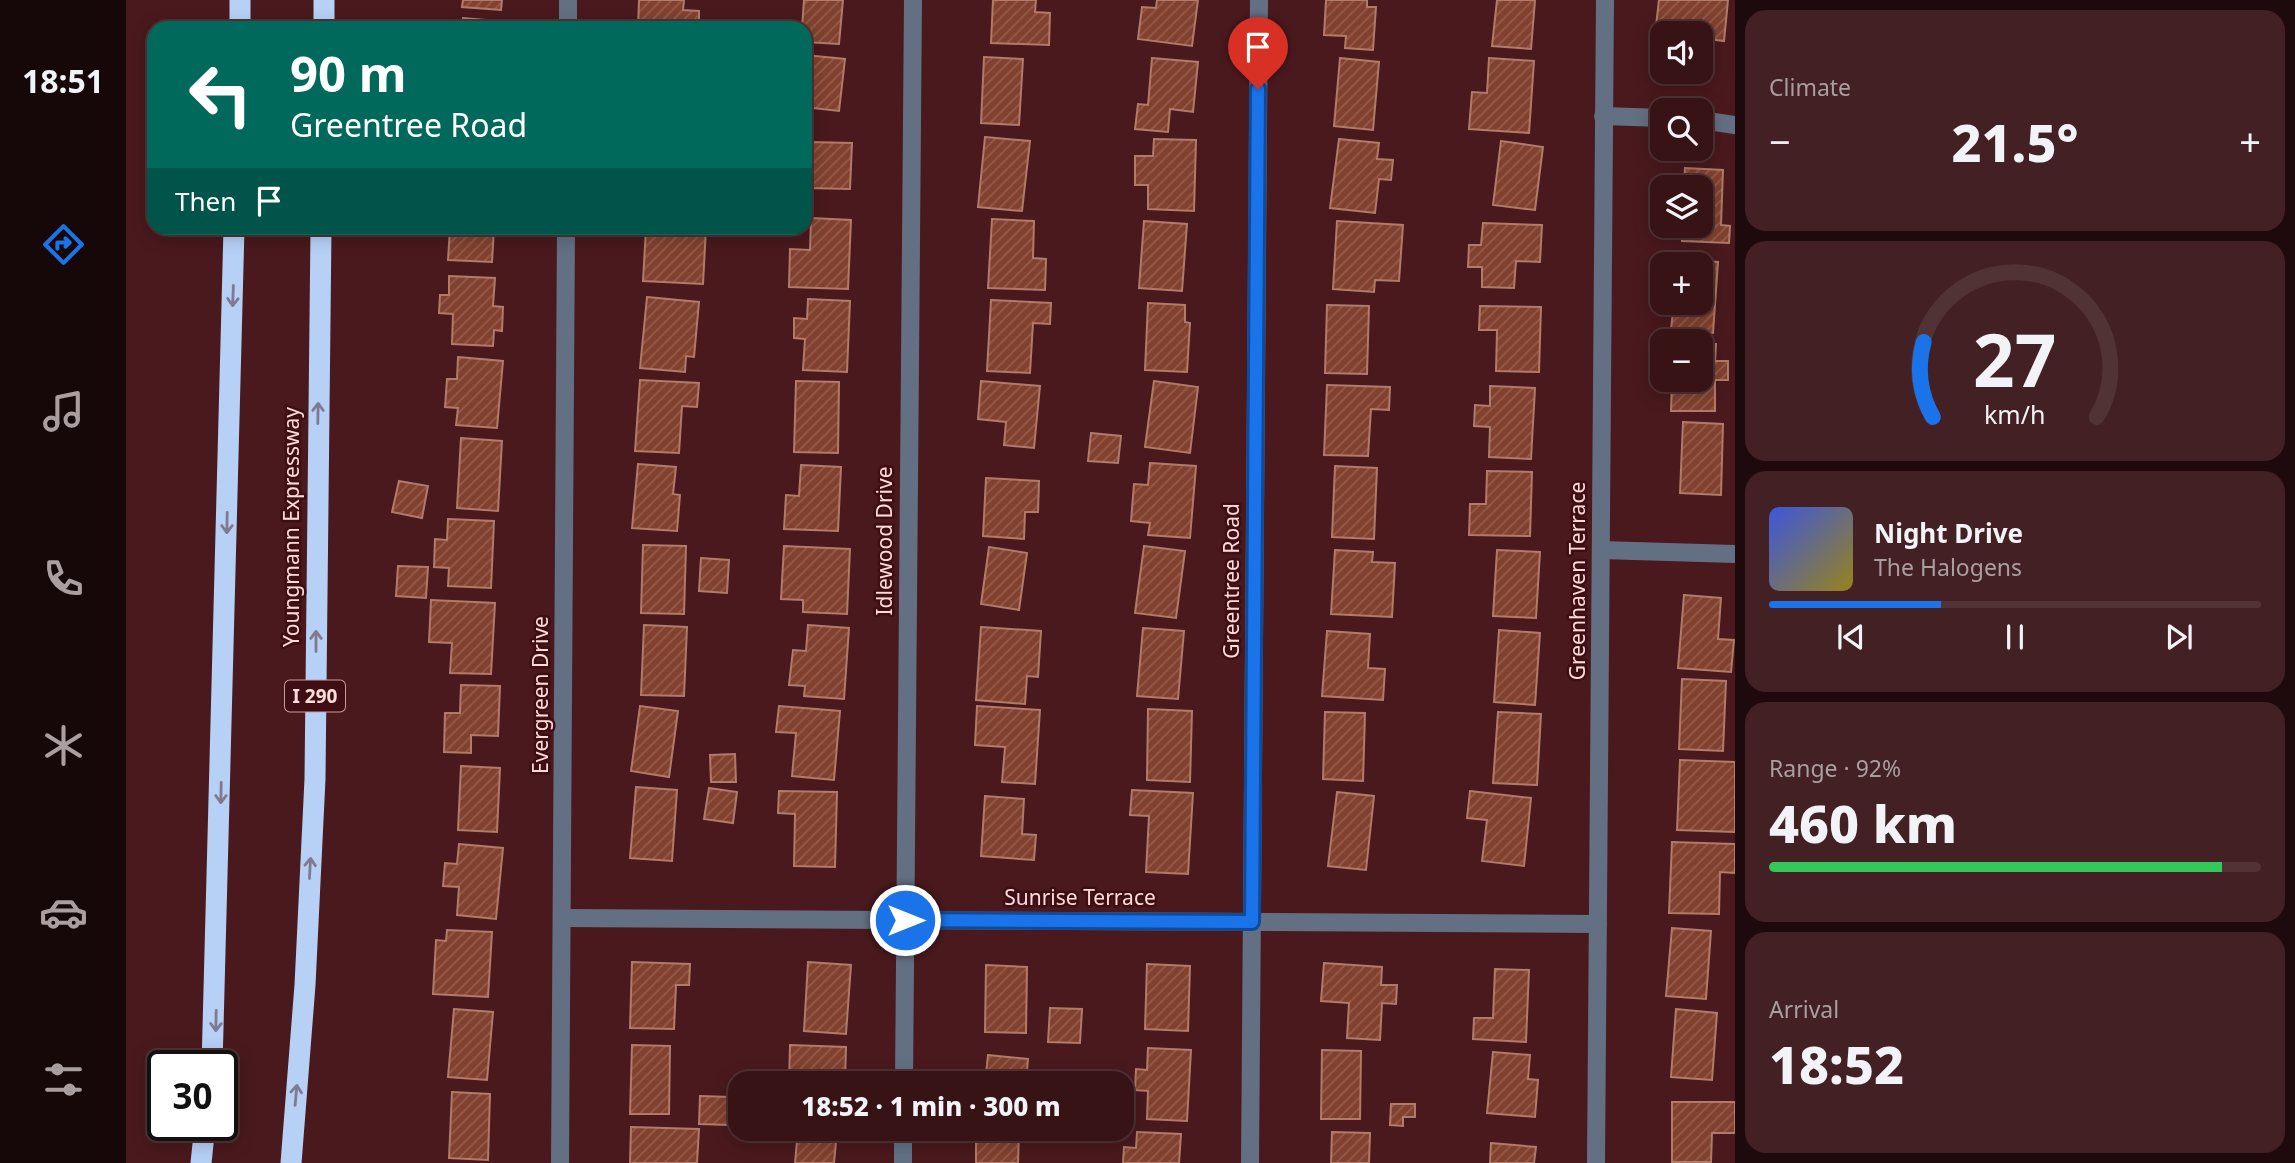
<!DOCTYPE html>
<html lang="en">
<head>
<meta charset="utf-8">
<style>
  body { margin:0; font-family:"Noto Sans",sans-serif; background:#422023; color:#f1f3f6; height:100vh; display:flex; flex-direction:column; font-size:26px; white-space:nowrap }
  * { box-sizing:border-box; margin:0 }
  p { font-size:23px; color:#aa9ea1 }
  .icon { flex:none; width:38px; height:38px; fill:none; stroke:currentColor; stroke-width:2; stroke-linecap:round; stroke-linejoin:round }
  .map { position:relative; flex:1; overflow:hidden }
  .sheet { display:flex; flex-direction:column; gap:10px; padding:10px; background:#1e0a0c; width:560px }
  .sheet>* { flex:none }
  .hud { position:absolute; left:21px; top:21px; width:665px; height:214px; border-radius:21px; box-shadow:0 4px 18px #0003,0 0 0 2px #513235; background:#00695c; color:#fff; overflow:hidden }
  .fabs { position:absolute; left:1524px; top:21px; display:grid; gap:14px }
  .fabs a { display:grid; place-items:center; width:63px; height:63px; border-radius:14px; background:#371316; box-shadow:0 4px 18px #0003,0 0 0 2px #513235; font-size:35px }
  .speed { position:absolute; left:21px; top:1050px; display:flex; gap:14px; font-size:35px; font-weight:700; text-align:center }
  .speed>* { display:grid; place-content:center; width:91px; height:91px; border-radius:50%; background:#371316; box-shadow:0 4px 18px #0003,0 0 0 2px #513235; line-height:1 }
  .speed .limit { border:4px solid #111; border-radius:10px; background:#fff; color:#111 }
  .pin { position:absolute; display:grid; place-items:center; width:60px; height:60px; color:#fff; margin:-72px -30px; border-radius:50% 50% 50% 0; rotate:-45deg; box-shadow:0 0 7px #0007 }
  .pin .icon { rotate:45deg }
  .me { position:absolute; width:77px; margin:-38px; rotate:90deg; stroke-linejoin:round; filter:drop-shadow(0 0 5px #0008) }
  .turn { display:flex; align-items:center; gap:24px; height:147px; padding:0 28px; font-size:32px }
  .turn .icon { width:91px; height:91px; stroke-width:2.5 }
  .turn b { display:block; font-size:49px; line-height:60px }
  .then { display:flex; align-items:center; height:66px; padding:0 28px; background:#0003; gap:14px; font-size:26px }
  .big { font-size:52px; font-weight:800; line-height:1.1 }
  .sheet .tile { flex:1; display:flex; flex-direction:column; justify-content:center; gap:10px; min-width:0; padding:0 24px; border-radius:21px; background:#422023 }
  .sheet .dial { align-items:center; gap:0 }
  .dial svg { height:182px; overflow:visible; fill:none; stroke:#513235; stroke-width:7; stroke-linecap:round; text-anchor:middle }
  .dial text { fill:#f1f3f6; stroke:none }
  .song { display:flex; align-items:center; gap:21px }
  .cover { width:84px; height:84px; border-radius:10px; background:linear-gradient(135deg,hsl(230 70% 55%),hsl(50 70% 35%)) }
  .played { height:7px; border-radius:4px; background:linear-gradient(90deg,#1a73e8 35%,#513235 35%) }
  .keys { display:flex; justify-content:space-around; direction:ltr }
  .heat { display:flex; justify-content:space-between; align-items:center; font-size:38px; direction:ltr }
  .charge { height:10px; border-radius:5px; background:linear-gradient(90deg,#34c759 92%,#513235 0) }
  .trip { position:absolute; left:602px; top:1071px; width:406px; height:70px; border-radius:21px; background:#371316; box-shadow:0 4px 18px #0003,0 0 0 2px #513235; font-weight:800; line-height:70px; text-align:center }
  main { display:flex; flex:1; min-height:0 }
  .menu { display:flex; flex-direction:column; width:126px; justify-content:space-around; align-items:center; background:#160809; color:#aa9ea1 }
  .menu .icon { width:49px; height:49px }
  .menu .on { color:#1a73e8 }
  .menu b { font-size:32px; color:#f1f3f6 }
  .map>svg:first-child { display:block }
  .building { fill:url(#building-hatch); stroke:#b17a69; stroke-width:2 }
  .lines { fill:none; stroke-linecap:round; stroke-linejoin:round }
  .minor { stroke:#637083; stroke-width:18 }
  .highway { stroke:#b6d0f6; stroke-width:21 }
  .oneway { stroke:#807990 }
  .route-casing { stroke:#114b97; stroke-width:18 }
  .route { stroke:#1a73e8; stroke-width:12 }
  .labels { text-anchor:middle; stroke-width:5; stroke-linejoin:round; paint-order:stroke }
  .shield { fill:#3e0e14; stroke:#c59fa1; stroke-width:2 }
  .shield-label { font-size:19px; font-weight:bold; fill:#fdd }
  .street-label { font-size:21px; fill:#fdd; stroke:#3e0e14 }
</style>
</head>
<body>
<main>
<nav class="menu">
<b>18:51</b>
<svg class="icon on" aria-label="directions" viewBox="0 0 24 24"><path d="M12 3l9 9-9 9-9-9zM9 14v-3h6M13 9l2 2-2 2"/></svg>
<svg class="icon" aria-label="music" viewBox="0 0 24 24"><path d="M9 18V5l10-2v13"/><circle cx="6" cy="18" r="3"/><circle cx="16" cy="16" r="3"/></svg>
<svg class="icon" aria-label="phone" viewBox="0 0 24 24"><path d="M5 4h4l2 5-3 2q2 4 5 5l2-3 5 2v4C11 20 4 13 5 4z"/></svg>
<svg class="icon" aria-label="climate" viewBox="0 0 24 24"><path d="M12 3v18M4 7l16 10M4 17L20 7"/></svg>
<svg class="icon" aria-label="car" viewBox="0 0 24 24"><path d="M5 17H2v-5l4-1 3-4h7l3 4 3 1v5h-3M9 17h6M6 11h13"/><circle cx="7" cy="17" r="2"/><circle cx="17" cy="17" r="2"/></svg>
<svg class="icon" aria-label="filters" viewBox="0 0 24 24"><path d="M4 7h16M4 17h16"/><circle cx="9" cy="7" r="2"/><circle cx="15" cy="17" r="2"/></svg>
</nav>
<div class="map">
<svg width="1609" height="1163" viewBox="0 0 1609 1163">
  <defs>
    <pattern id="building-hatch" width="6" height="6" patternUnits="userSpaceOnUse" patternTransform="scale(1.75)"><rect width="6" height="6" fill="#81412e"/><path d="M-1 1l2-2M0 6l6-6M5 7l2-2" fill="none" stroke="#945c4c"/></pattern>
  </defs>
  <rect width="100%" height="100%" fill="#49191d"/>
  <!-- building -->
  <g class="building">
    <path d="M337,0h39l-1,10 -39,-3z"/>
    <path d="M513,0h45l-1,10 16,1v17h-61z"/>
    <path d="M678,0h39l-4,44 -34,-2v-14h-3z"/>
    <path d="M867,0h43l-1,12 15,1 -1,32 -58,-2z"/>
    <path d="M1031,0h41l-6,46 -54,-7 4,-32 14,1z"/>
    <path d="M1200,0h41v7h9l-3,43 -28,-2 1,-12 -22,-1z"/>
    <path d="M1371,0h38l-4,49 -39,-3z"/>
    <path d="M1533,0h69l-4,41 -23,-3v-5l-46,1z"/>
    <path d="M337,18l45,4 -1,6h-45z"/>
    <path d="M679,55l40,4 -6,52 -34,-4z"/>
    <path d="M858,57l39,2 -4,66 -38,-2z"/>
    <path d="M1026,58l46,4 -5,50 -23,-3 -2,23 -33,-3 3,-25 10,1z"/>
    <path d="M1214,58l39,4 -6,68 -39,-4z"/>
    <path d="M1363,58l45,3 -5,72 -60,-4 3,-37 15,1z"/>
    <path d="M859,137l45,4 -8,70 -44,-4z"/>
    <path d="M1028,139l42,1 -2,71 -46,-2v-24h-13v-29h18z"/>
    <path d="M1213,139l40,4 -2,16 16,1 -2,20 -12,-1 -4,34 -45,-5z"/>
    <path d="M1375,141l42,6 -8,63 -42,-5z"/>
    <path d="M683,142l43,1 -2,46 -42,-1z"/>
    <path d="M1559,168l38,2 -2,55 9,1 -1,17 -47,-2v-15h19v-39h-17z"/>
    <path d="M685,218l40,2 -3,69 -59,-2 1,-38 20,1z"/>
    <path d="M866,219l42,2 -1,37 13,1 -1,31 -57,-2z"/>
    <path d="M1018,221l43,3 -5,67 -43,-3z"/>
    <path d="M1211,221l66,4 -4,56 -24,-1 -1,12 -41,-3z"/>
    <path d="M1357,223l59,2 -2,37 -24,-1 -2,27 -32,-1v-20h-14l1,-22h12z"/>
    <path d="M324,228h44l-2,34 -44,-2z"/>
    <path d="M520,228h60l-3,56 -60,-3z"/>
    <path d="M1551,259l41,3 -5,71 -42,-4 3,-26h27v-39h-24z"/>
    <path d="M323,276l46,2 -2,28 10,1 -1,24 -8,-1 -1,16 -41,-2 1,-30 -14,-1 1,-18h9z"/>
    <path d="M521,297l52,5 -5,55 -8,-1 -1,16 -45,-4z"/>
    <path d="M682,299l42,2 -3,71 -44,-2 2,-31 -11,-1v-20l13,1z"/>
    <path d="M865,300l60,3 -1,21 -17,-1 -3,50 -43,-2z"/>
    <path d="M1022,303l37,2v17l5,1 -3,49 -42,-2z"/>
    <path d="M1201,305l42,1 -2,68 -42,-1z"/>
    <path d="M1354,306l61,1 -2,65 -43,-1 1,-41h-18z"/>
    <path d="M1575,344h15l-1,17h13v19h-13v31h-44l1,-31h29z"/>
    <path d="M332,357l45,4 -6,67 -41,-3 2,-17 -13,-1 2,-28h10z"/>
    <path d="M514,380l59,3 -2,24 -15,-1 -3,47 -44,-2z"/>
    <path d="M670,381l43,1 -1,71 -44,-1z"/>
    <path d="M855,381l59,5 -6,62 -30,-3 2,-23 -28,-3z"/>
    <path d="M1028,381l44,6 -8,66 -45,-6z"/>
    <path d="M1201,385l63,2 -1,23 -18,-1 -3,47 -44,-1z"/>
    <path d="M1364,386l45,2 -4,71 -42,-2 1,-30 -16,-1 1,-21 15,1z"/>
    <path d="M1557,422l40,2 -2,71 -41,-2z"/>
    <path d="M965,433l30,3 -3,27 -30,-2z"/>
    <path d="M335,438l41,3 -4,70 -41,-3z"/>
    <path d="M1024,463l46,3 -6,72 -42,-3 2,-12 -19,-2 3,-37 14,1z"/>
    <path d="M512,464l38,3 -3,27 7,1 -3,36 -45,-3z"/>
    <path d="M675,465l40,2 -3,64 -54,-2 2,-34 13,1z"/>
    <path d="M1209,466l42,2 -3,71 -42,-2z"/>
    <path d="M1361,471l45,1 -2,64 -61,-1 1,-31h16z"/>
    <path d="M860,478l53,3 -1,31h-13l-1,27 -41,-3z"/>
    <path d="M273,481l29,5 -6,32 -30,-6z"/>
    <path d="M322,519l46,2 -3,67 -43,-2 1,-18 -15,-1 1,-28 12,1z"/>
    <path d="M517,545l43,1 -2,68 -43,-1z"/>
    <path d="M658,546l66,3 -3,65 -44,-2v-12l-22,-1z"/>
    <path d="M1018,546l41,5 -9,67 -41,-5z"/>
    <path d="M863,547l38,6 -8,57 -38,-6z"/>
    <path d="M1209,550l38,2 -1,10 23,1 -3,54 -61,-3z"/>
    <path d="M1371,550l43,2 -4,66 -43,-2z"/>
    <path d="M575,558l28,2 -2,33 -28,-2z"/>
    <path d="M272,566l30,1 -2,31 -30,-2z"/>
    <path d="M1558,595l37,3 -3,41 16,1 -3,32 -53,-4z"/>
    <path d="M305,600l64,3 -4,71 -41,-1 2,-30 -23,-1z"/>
    <path d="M518,625l43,2 -3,69 -43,-1z"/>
    <path d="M682,625l41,3 -5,71 -40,-3 1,-10 -16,-1 4,-35 13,1z"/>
    <path d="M855,627l60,4 -3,46 -11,-1 -2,28 -49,-4z"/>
    <path d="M1017,628l41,3 -6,68 -41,-3z"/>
    <path d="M1373,630l41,3 -5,72 -41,-3z"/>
    <path d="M1201,631l43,3 -2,34 17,1 -2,31 -61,-4z"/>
    <path d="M1556,679l44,2 -3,70 -44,-2z"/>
    <path d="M335,685l39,1 -2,50 -27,-1v18l-27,-1 1,-39h15z"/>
    <path d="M514,706l38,5 -9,66 -38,-6z"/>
    <path d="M653,706l61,5 -6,69 -42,-4 4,-43 -20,-1z"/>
    <path d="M851,706l63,4 -5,74 -33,-2 3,-35 -30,-2z"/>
    <path d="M1022,709l44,2 -2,71 -43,-2z"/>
    <path d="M1199,712l40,1 -2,68 -40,-2z"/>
    <path d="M1372,712l43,2 -4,71 -44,-2z"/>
    <path d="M609,754l1,28h-25l-1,-27z"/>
    <path d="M1554,760l55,2v70l-58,-2z"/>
    <path d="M335,766l39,2 -3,64 -39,-2z"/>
    <path d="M510,787l41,3 -5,71 -42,-3z"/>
    <path d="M583,788l28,4 -4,31 -29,-4z"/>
    <path d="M1006,790l61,3 -5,81 -42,-2 3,-56 -19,-1z"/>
    <path d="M653,791l58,1 -2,75 -41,-1 1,-52 -17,-1z"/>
    <path d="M1344,791l61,7 -7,68 -42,-5 5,-41 -20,-2z"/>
    <path d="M1211,792l37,4 -8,74 -38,-4z"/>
    <path d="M859,796l39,3 -2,35 14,1 -2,25 -53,-4z"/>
    <path d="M1546,842l63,2v29l-15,-1 -1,42 -50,-1z"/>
    <path d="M333,844l44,4 -7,71 -39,-4 2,-28 -16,-1 2,-23 12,1z"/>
    <path d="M1546,928l39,3 -5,68 -40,-3z"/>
    <path d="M321,930l45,2 -4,65 -55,-3 3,-54 10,1z"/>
    <path d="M506,962l58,2 -1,21h-13l-2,44 -44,-1z"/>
    <path d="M682,962l43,3 -5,69 -42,-3z"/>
    <path d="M1198,963l58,4 -1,18h16l-1,19 -14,-1 -2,37 -33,-2 2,-35 -28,-2z"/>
    <path d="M1021,964l43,2 -2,65 -43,-2z"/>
    <path d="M860,965l41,2 -1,66 -41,-1z"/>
    <path d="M1369,969l34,1 -3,72 -53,-3 1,-21h19z"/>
    <path d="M924,1008l32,1 -2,34 -32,-1z"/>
    <path d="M328,1009l39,3 -6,68 -39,-3z"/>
    <path d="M1550,1009l41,4 -5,67 -41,-3z"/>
    <path d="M506,1045l38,1 -1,68h-39z"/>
    <path d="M664,1045l56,2 -1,36h-56z"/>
    <path d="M1022,1048l43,2 -4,71 -40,-2 1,-28 -13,-1 1,-21 11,1z"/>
    <path d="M1196,1050l39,1 -1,68h-39z"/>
    <path d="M1367,1052l37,3 -2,24 10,1 -3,37 -48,-4z"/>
    <path d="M862,1055l40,4 -2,24h-41z"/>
    <path d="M326,1092l38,2 -2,66 -39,-2z"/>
    <path d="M574,1096l30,1 -1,28 -30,-1z"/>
    <path d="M1546,1102h63v31h-23l-1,29h-39z"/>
    <path d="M1265,1104h24v13h-12v9l-13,-1z"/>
    <path d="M505,1127l68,2 -2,34h-67z"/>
    <path d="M672,1129l39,3 -3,31h-39z"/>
    <path d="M850,1130l43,1 -1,32h-42z"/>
    <path d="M1011,1132l44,2 -2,29h-56l1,-16 12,1z"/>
    <path d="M1206,1132l38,1 -1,30h-38z"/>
    <path d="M1365,1143l45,4 -2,16h-44z"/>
  </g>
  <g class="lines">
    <!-- minor -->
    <g class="minor">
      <path d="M442,28v-28"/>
      <path d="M1477,116l59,2"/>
      <path d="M1575,120l34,5"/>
      <path d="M1475,550l134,4"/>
      <path d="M436,918l1036,6"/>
      <path d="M778,1083l9,-1083"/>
      <path d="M434,1163l6,-935"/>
      <path d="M777,1163v-34"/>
      <path d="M1124,1163l9,-1163"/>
      <path d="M1470,1163l9,-1163"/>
    </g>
    <!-- highway -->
    <g class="highway">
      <path d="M114,28v-28"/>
      <path d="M198,28v-28"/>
      <path d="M86,1066l22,-838"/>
      <path d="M75,1163l4,-38"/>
      <path d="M165,1163l14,-178 10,-206 6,-551"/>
    </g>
  </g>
  <!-- one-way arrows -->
  <defs><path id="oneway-shaft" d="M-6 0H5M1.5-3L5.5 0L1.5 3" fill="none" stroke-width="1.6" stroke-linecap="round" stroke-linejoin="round" transform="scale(1.75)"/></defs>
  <g class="oneway">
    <use href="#oneway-shaft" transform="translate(107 296) rotate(92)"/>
    <use href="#oneway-shaft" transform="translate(192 413) rotate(-89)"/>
    <use href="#oneway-shaft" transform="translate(101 523) rotate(91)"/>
    <use href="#oneway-shaft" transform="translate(190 641) rotate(-90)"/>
    <use href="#oneway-shaft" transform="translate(95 793) rotate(91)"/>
    <use href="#oneway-shaft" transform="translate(184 868) rotate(-87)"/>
    <use href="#oneway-shaft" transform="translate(90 1021) rotate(91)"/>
    <use href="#oneway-shaft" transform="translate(170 1095) rotate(-85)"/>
  </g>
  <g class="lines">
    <defs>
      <path id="route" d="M779,920l347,2 6,-833"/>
    </defs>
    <!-- route casing -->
    <use href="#route" class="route-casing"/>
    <!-- route -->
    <use href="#route" class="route"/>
  </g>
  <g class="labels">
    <!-- shield labels -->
    <rect class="shield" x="159" y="680.5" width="60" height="31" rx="5"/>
    <g class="shield-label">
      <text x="189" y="703">I 290</text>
    </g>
    <!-- street labels -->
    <g class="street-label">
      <text transform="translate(166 527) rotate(-90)" y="7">Youngmann Expressway</text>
      <text transform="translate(759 541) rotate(-90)" y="7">Idlewood Drive</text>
      <text transform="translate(1106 581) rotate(-90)" y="7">Greentree Road</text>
      <text transform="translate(1452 581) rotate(-90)" y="7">Greenhaven Terrace</text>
      <text transform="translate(415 695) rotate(-90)" y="7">Evergreen Drive</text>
      <text x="954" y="905">Sunrise Terrace</text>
    </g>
  </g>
</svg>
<div class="fabs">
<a><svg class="icon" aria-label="sound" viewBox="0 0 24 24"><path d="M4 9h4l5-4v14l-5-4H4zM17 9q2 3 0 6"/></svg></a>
<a><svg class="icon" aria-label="search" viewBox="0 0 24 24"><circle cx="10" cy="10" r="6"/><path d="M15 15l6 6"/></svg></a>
<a><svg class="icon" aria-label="layers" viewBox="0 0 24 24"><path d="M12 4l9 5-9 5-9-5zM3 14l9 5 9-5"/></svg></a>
<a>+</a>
<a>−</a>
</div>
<div class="speed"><div class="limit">30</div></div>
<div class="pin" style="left:1132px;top:89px;background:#d93025"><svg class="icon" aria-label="arrive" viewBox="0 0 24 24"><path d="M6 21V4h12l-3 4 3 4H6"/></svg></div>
<svg class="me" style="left:779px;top:920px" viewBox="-20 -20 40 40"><circle r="17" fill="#1a73e8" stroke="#fff" stroke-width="3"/><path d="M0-11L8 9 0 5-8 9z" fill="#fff"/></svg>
<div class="trip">18:52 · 1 min · 300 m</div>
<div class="hud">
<div class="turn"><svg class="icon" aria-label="left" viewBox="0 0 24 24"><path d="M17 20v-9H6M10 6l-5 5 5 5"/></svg><div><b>90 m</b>Greentree Road</div></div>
<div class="then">Then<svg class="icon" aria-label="arrive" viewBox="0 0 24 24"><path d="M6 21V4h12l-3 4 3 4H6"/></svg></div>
</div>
</div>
<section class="sheet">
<div class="tile"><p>Climate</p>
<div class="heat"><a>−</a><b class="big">21.5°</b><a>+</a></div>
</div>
<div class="tile dial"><svg viewBox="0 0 100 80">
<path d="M14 69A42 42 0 1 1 86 69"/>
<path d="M14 69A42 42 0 0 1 10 36" stroke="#1a73e8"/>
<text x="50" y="56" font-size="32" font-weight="700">27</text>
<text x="50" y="72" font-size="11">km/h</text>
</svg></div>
<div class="tile">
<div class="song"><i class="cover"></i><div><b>Night Drive</b><p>The Halogens</p></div></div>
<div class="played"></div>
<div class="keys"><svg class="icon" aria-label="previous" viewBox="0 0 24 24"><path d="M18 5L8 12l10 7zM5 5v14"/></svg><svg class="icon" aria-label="pause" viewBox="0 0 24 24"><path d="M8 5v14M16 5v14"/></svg><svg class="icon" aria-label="next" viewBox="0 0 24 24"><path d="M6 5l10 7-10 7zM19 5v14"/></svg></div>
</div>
<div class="tile"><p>Range · 92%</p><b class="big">460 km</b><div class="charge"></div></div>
<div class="tile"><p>Arrival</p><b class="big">18:52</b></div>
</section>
</main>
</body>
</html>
